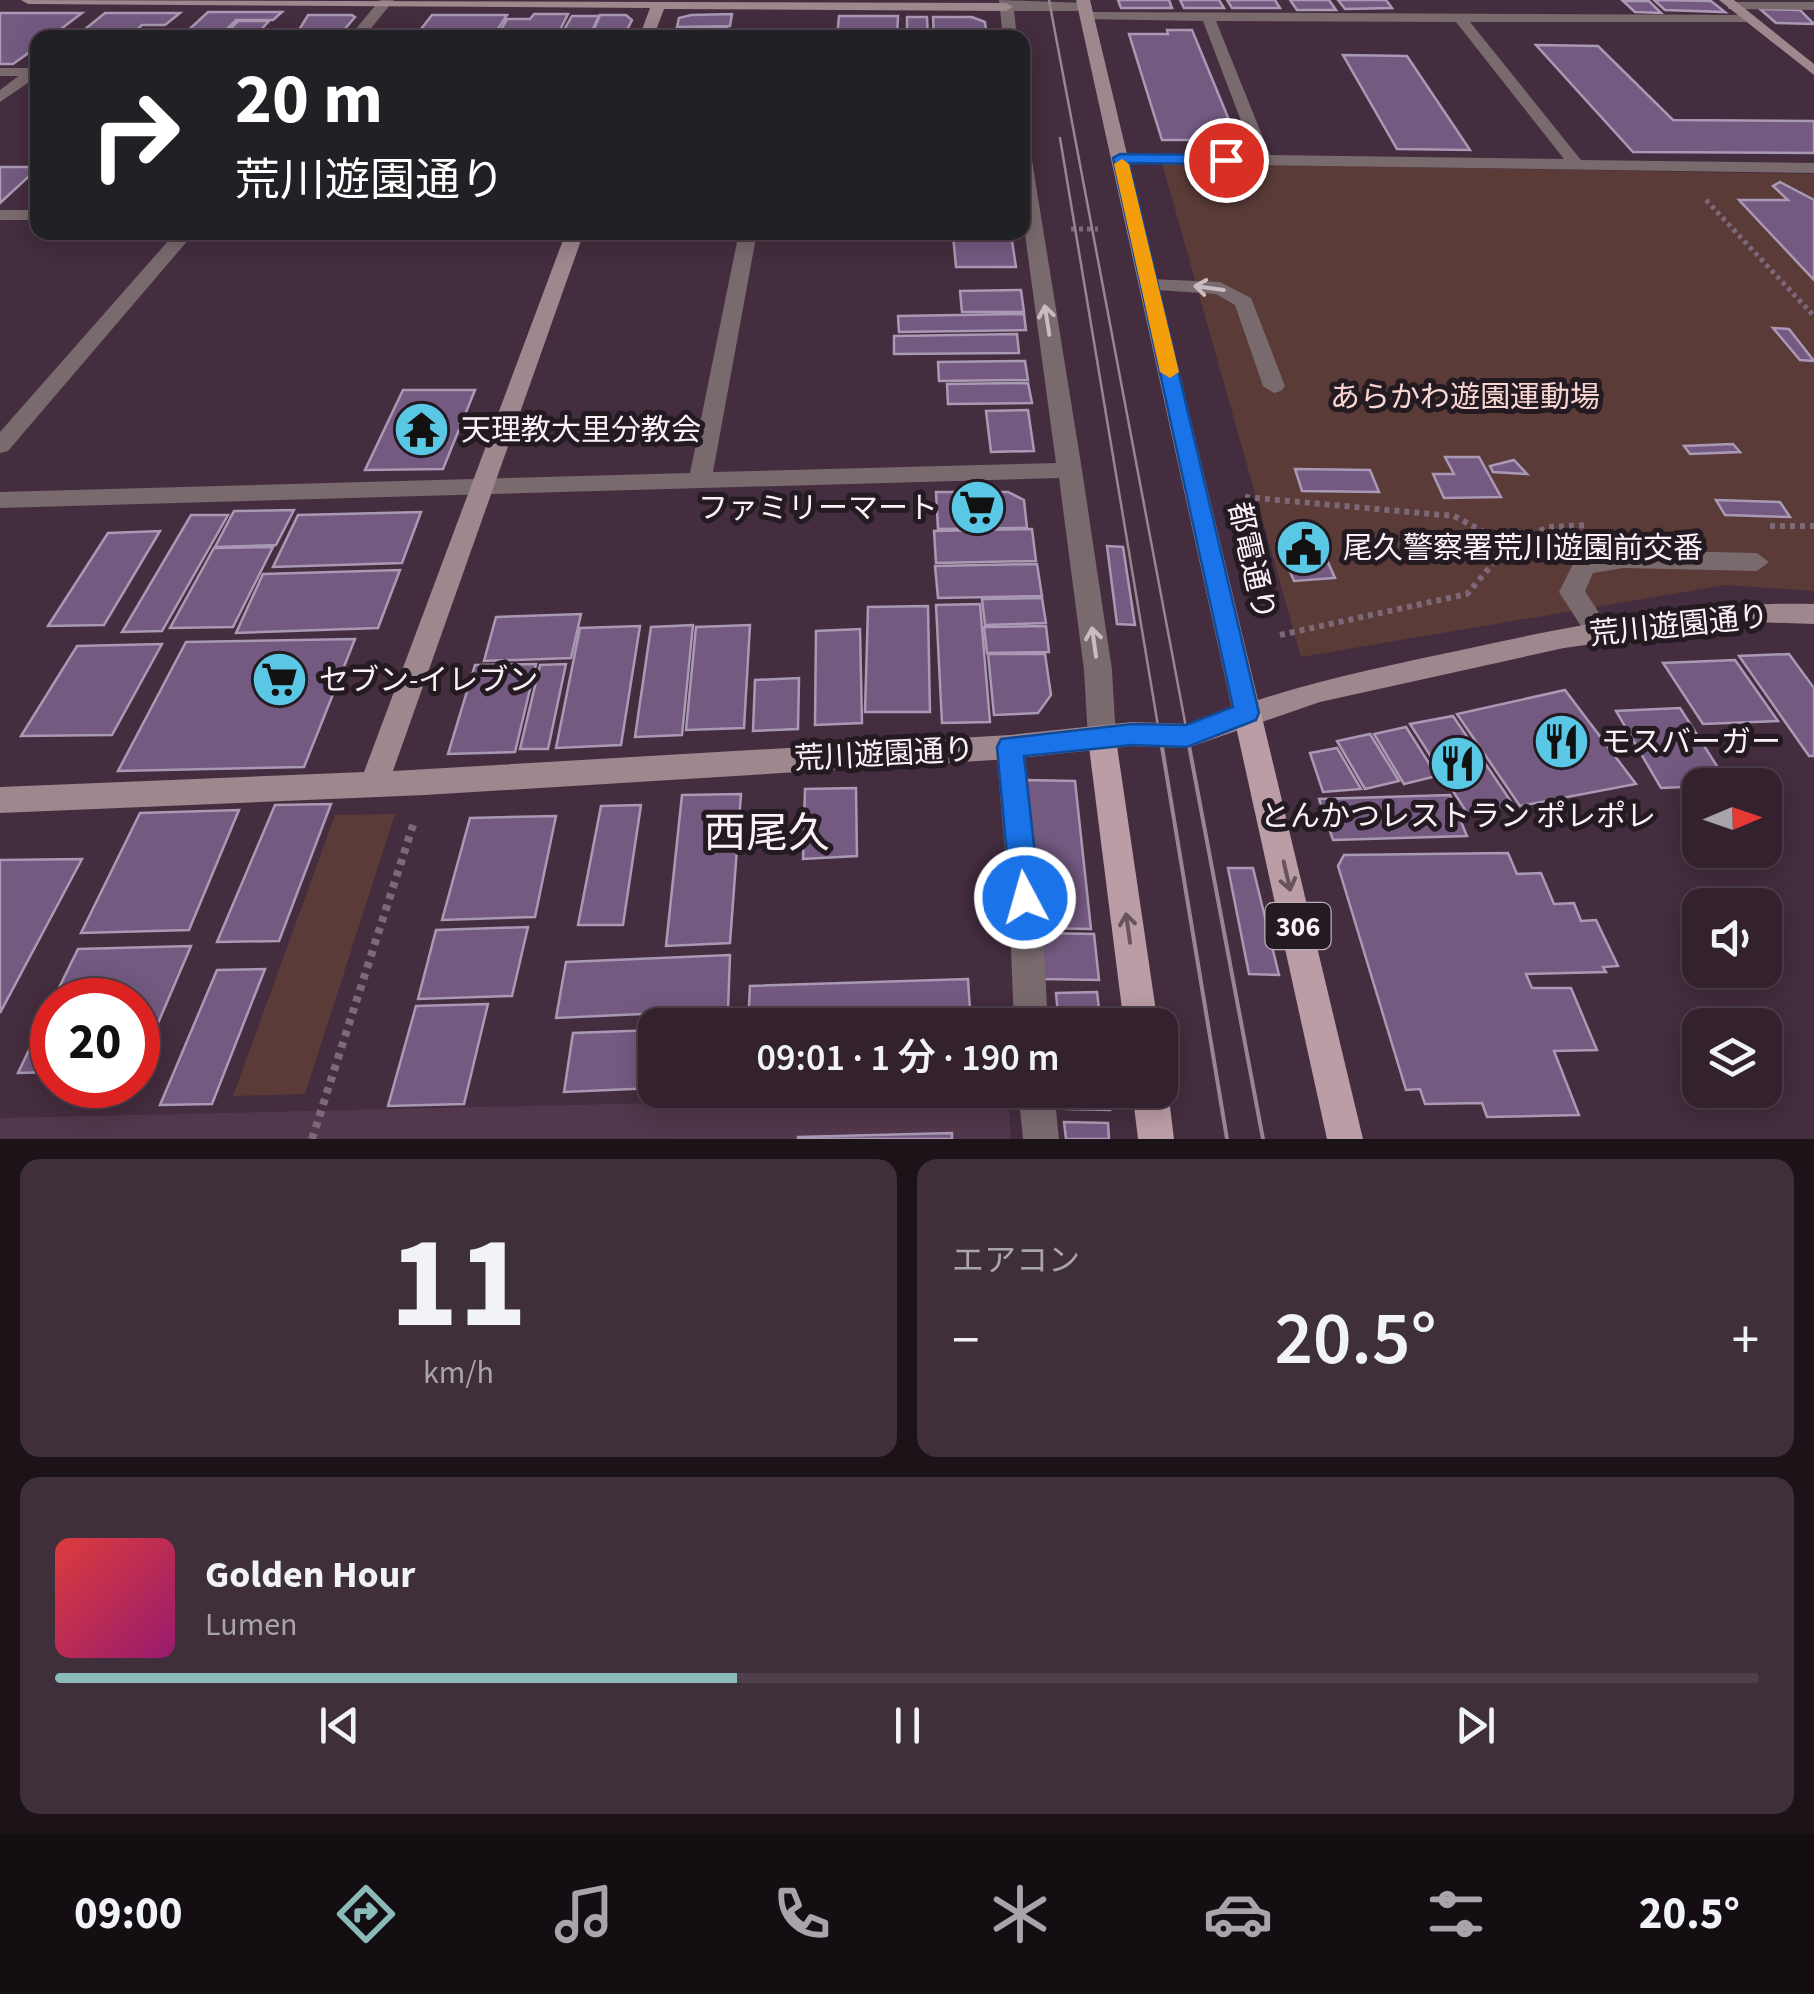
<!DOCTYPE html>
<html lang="ja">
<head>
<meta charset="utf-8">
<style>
  body { margin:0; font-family:"Source Sans 3","Noto Sans JP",sans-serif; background:#3e2f3a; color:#f1f3f6; height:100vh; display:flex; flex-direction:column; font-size:38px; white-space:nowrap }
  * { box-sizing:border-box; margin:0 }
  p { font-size:32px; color:#a9a4aa }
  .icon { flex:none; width:55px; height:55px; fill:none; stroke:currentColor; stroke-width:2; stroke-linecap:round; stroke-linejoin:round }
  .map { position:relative; height:1139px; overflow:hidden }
  .side { display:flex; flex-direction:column; gap:20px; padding:20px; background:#1c1319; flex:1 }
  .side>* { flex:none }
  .top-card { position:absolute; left:30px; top:30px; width:1000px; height:210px; border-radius:20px; box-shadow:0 5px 25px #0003,0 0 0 2px #4e3f4a; background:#202124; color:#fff; overflow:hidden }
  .needle { width:65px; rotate:88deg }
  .fabs { position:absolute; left:1682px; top:768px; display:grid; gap:20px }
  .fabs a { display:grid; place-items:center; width:100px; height:100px; border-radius:20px; background:#33222e; box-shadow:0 5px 25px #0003,0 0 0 2px #4e3f4a; font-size:50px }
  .speed { position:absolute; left:30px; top:978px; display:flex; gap:20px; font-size:50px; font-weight:700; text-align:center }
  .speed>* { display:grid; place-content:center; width:130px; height:130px; border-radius:50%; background:#33222e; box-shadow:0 5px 25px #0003,0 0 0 2px #4e3f4a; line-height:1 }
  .speed .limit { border:15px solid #d22; background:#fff; color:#111 }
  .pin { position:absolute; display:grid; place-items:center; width:85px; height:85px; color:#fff; margin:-42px; border:5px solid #fff; border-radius:50%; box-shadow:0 2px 10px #0007 }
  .me { position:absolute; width:110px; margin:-55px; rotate:354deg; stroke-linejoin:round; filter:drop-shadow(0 0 8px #0008) }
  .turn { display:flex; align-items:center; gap:35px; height:210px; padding:0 40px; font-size:45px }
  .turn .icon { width:130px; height:130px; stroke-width:2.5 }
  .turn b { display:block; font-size:70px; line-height:85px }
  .big { font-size:75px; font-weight:600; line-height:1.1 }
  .side .widget { flex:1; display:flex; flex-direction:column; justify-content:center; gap:15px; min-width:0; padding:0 35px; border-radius:20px; background:#3e2f3a }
  .side .dial { align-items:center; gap:0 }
  .dial b { font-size:130px; line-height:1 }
  .song { display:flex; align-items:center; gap:30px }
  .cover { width:120px; height:120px; border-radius:15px; background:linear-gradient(135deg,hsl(0 70% 55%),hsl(320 70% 35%)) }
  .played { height:10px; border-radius:5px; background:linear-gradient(90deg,#8bbbb9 40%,#4e3f4a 40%) }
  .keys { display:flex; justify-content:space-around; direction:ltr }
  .heat { display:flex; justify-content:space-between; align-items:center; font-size:55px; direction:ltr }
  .side .tiles { flex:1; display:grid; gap:20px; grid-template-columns:1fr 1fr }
  .widget:last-child { grid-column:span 2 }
  .trip { position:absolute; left:638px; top:1008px; width:540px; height:100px; border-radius:20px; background:#33222e; box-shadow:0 5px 25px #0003,0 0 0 2px #4e3f4a; font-weight:600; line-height:100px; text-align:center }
  .dock { display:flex; height:160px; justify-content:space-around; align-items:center; background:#140e12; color:#a9a4aa }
  .dock .icon { width:70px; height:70px }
  .dock .current { color:#8bbbb9 }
  .dock b { font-size:45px; color:#f1f3f6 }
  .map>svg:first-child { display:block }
  .built { fill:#53374c }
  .green { fill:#5a3b38 }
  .building { fill:#745a81; stroke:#aa99b4; stroke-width:2.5 }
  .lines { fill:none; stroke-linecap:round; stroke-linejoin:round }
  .path-far2 { stroke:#7c6876; stroke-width:5; stroke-dasharray:4 4; stroke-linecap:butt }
  .path-far1 { stroke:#7c6876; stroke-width:6; stroke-dasharray:5 5; stroke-linecap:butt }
  .path { stroke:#7c6876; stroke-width:8; stroke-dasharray:6 6; stroke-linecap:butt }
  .lane { fill:#796a6e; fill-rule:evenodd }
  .street { fill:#796a6e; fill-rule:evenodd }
  .secondary { fill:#9e878d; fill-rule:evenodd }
  .primary { fill:#bb9da5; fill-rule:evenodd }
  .tram-far1 { stroke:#978592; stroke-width:2.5 }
  .tram { stroke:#978592; stroke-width:4 }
  .oneway { stroke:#c8bbc1 }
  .oneway2 { stroke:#68555c }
  .route { fill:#1a73e8; stroke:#114b97; stroke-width:2.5 }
  .slow { fill:#f59e0b }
  .labels { text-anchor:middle; stroke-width:10; stroke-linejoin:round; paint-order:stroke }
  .shield { fill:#241a21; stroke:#bcb0b8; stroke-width:2.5 }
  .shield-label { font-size:28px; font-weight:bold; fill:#fdf1f9 }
  .park-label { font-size:30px; fill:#f9d6d2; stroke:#241a21 }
  .poi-label { font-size:30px; fill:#fdf1f9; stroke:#241a21; text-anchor:start }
  .street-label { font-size:30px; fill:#fdf1f9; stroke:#241a21 }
  .near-quarter-label { font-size:42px; fill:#fdf1f9; stroke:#241a21 }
</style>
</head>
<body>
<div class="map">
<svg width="1814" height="1139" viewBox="0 0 1814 1139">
  <rect width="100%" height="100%" fill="#442d3e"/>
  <!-- built -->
  <path class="built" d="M1008,1095l3,44h-1011v-21z"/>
  <!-- green -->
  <g class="green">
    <path d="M1162,163l652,11v417l-89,-6 -424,72z"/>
    <path d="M395,814l-90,280 -72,2 102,-281z"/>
  </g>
  <!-- building -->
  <g class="building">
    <path d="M1118,0h51l3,8h-51z"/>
    <path d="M1180,0h39l5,8h-40z"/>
    <path d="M1227,0h48l5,8h-48z"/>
    <path d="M1290,0h39l7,10h-39z"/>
    <path d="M1338,0h48l6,8 -47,1z"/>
    <path d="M1654,0l57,1 14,11 -60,-2z"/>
    <path d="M1623,1h26l12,12 -26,-1z"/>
    <path d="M1760,9l40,1 14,14 -38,-1z"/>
    <path d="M208,12h74l-9,8h-37l-16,16h-38z"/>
    <path d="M0,13h82l-33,25h-11v8l-25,18h-13z"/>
    <path d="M105,13h75l-15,12h-23l-14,13h-54z"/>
    <path d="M534,14h34l-12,24h-60l11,-19h23z"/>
    <path d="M732,14l-2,12 -53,1 2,-9 12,-3z"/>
    <path d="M308,15h44l3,2 -11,13h-45z"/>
    <path d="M432,15h75l-15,23h-78z"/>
    <path d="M600,15h26l6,5 -7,14h-33z"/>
    <path d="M572,16h27l-10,21h-29z"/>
    <path d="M839,16h59l-1,22h-60z"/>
    <path d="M907,17h20l1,21h-21z"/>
    <path d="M933,17h39l13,5 2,16h-53z"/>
    <path d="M238,21h31l-11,12h-32z"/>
    <path d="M679,28h48l-2,10h-50z"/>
    <path d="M1167,30h25l49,119h-28l-4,-9h-47l-33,-106h39z"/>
    <path d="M314,32h28l-4,6h-115z"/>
    <path d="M1536,45l62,1 75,74 141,1v32l-181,-1z"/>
    <path d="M1343,55l64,1 63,94 -73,-1z"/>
    <path d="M0,167h38v1l-38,35z"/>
    <path d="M1780,182l34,18v80l-75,-80h49l-15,-14z"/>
    <path d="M1011,234l5,33h-60l-3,-32z"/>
    <path d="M1021,290l3,22h-62l-2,-21z"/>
    <path d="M1024,314l2,16 -127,2 -1,-16z"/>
    <path d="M1773,328l16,1 25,32 -14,-1z"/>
    <path d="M1017,334l2,19 -125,1v-18z"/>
    <path d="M1025,361l3,19 -89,1 -1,-19z"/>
    <path d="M1028,383l4,20 -84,1 -1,-20z"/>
    <path d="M403,390h72l-32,79 -78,1z"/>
    <path d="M1028,410l6,41 -43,1 -5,-41z"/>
    <path d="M1733,444l7,8 -50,2 -6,-8z"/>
    <path d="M1445,457h34l22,40 -57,1 -11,-24h21z"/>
    <path d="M1514,460l13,14 -34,-2 -3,-6z"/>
    <path d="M1295,469l75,1 9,22 -77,-1z"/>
    <path d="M936,492h72l16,8 3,28 -89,1z"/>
    <path d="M1716,500l64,2 10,15 -65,-2z"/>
    <path d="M294,510l-18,35 -61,2 19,-36z"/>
    <path d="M421,512l-19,51 -129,4 25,-52z"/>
    <path d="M191,515h37l-66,116 -40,1z"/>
    <path d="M1032,529l4,32 -100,2 -2,-32z"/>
    <path d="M160,531l-56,94 -56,1 60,-93z"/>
    <path d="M1317,538l18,40 -41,3 -17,-40z"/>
    <path d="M1107,546l16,1 12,78 -18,-1z"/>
    <path d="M273,547l-40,80 -63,1 44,-80z"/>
    <path d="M1037,564l5,32 -104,2 -3,-32z"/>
    <path d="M400,570l-22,58 -142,5 27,-59z"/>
    <path d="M1042,598l4,25 -61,2 -3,-26z"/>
    <path d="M980,604l10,118 -48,1 -6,-118z"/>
    <path d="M928,606l2,106h-65l3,-105z"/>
    <path d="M581,614l-10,44 -87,3 12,-44z"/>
    <path d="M693,625l-11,110 -47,2 16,-110z"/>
    <path d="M750,625l-6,103 -58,2 10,-103z"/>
    <path d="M640,626l-19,119 -65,3 24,-120z"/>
    <path d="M1046,626l3,26 -62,1 -3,-26z"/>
    <path d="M860,629l2,94 -47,2 1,-94z"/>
    <path d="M355,639l-51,128 -186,4 68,-129z"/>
    <path d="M162,644l-50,91 -91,1 56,-90z"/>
    <path d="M988,654h57l6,41 -13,18 -44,2z"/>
    <path d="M1789,654l25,34v68h-5l-70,-100z"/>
    <path d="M1735,660l43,61 -75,3 -40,-61z"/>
    <path d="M536,664l-21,88 -67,2 27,-89z"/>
    <path d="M566,664l-18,85h-28l20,-84z"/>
    <path d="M799,678l-1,51 -45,2 2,-51z"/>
    <path d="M1565,690l71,94 -116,22 -63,-92z"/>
    <path d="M1680,708l49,77 -68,3 -45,-77z"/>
    <path d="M1453,716l61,90 -45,10 -59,-92z"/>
    <path d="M1406,727l31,49 -33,8 -30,-50z"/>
    <path d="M1370,734l29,47 -34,8 -28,-48z"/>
    <path d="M1337,748l24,41 -38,3 -13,-39z"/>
    <path d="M1026,780l49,1 16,148 -54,-1z"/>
    <path d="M856,788l1,68 -54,3 2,-70z"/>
    <path d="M741,794l-11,149 -64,3 16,-151z"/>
    <path d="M1450,795l17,41 -134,4 -14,-41z"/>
    <path d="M331,804l-52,137 -62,1 58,-137z"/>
    <path d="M641,805l-18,120h-45l23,-119z"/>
    <path d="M239,810l-50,120 -108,3 59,-120z"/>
    <path d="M556,816l-21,101 -93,3 28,-102z"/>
    <path d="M1508,853l9,21 24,-1 13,31 20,-1 7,18 15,-1 22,46 -15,1 3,5 -80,2 6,14h39l26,62 -43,1 25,64 -92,2 -5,-14 -57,1 -5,-15 -14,1 -68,-224 6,-11z"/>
    <path d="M82,859l-82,154v-153z"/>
    <path d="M1228,868h25l26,107 -30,-1z"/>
    <path d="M528,927l-16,69 -94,3 18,-69z"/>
    <path d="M1039,933l55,1 5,46 -57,-1z"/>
    <path d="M191,946l-53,124v-70h-85l25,-51z"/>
    <path d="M730,955l-2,55 -172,8 10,-56z"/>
    <path d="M265,969l-53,135 -52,1 57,-135z"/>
    <path d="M968,979l3,46h-223l2,-39z"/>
    <path d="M1097,992l4,33h-42l-3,-32z"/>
    <path d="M52,1002v70l-34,1z"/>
    <path d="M488,1004l-24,100 -76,2 28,-100z"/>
    <path d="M655,1030v58l-91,4 9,-59z"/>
    <path d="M1064,1090h44l2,20 -44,-1z"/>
    <path d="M1064,1122l44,1 1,16h-43z"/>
    <path d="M952,1133v6h-154v-2z"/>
  </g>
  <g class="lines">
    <!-- path-far2 -->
    <g class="path-far2">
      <path d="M1706,200l108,116"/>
      <path d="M1071,229h27"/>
    </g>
    <!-- path-far1 -->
    <g class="path-far1">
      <path d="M1245,497l209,19 55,29"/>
      <path d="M1770,526h44"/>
      <path d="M1280,635l187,-41 42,-49 39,-18 40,-2"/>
    </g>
    <!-- path -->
    <path class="path" d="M312,1139l102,-317"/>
    <!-- lane -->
    <g class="lane">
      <path d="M1733,2h81v8l-86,-1v-6z"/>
      <path d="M28,69h10v7l-38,26v-12z"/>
      <path d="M1150,279l70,3 31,16 34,88 -4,5 -7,2 -11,-7 -28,-81 -19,-11 -73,-5v-8z"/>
      <path d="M1623,550l134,3 12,9 -12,9 -134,-3 -30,5 -8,18 27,42 -4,7h-18l-31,-48 16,-32z"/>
      <path d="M1010,735l10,3 4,9 17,151 7,127h-34l-5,-127 -13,-151 4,-9z"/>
      <path d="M1018,1090h36l5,49h-36z"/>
    </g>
    <!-- street -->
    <g class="street">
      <path d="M380,0h14l-31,38h-15z"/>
      <path d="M999,0l86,3 7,4 -7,4h-71l3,27h-14z"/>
      <path d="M1087,12l663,3 5,1v6h-285l111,138 233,3v10l-694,-10 -6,-2v-6h140l-51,-134 -121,-2v-6zM1216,21l240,1 108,137 -294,-4z"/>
      <rect x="0" y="68" width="38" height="8"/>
      <path d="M1022,143l8,5 52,322 30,200 4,69 -4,8 -10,4 -10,-4 -4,-8 -4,-69 -25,-192 -1059,30v-16l690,-19 49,-241h18l-44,240 343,-9 -34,-251z"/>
      <rect x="0" y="210" width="38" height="10"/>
      <path d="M176,232h19l-187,219 -8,2v-21z"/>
    </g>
    <!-- secondary -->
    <g class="secondary">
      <path d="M21,0l985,3 7,4 -7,4 -342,-2 -11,29h-14l11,-30 -622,-4z"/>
      <path d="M1076,0h14l168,700c68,-22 137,-36 208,-51 114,-25 231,-48 348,-45v20l-63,-2 -187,26 -244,54 -133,46 -55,-2 -122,13 -585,36 -425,18v-26l364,-15 202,-540h18l-191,539 617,-36 122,-13 55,2 45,-15z"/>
      <path d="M1719,0h15l80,64v11z"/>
    </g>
    <!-- primary -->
    <g class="primary">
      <path d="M1247,702l10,3 4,8 102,426h-36l-94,-426 4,-8z"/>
      <path d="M1102,727l10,4 4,8 42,286h-34l-36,-286 4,-8z"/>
      <path d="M1160,1076l8,14 6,49h-36l-6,-49h28z"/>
    </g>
    <!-- tram-far1 -->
    <g class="tram-far1">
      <path d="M1049,0l139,738"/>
      <path d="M1060,138l100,600"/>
    </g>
    <!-- tram -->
    <g class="tram">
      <path d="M1160,735l67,404"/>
      <path d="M1187,735l76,404"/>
    </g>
  </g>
  <!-- one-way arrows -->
  <defs><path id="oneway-shaft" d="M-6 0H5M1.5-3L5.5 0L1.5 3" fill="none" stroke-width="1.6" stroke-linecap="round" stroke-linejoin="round" transform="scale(2.5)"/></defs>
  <g class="oneway">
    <use href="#oneway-shaft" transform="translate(1209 288) rotate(-172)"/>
    <use href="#oneway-shaft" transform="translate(1047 320) rotate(-99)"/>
    <use href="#oneway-shaft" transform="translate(1094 642) rotate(-98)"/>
  </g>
  <g class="oneway2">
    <use href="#oneway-shaft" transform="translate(1287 876) rotate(77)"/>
    <use href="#oneway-shaft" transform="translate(1128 928) rotate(-98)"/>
  </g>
  <!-- route -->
  <path class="route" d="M1120,154l106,1 8,5 -8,4 -97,-1 130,550 -3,7 -69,27 -55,-2 -108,11 16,142 -5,9 -10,4 -10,-4 -4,-9 -14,-151 4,-8 131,-15 54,1 47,-18 -120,-549z"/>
  <!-- slow -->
  <path class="slow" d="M1122,159l7,5 50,208 -9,6 -10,-6 -46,-208z"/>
  <!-- icons -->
  <defs>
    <symbol id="temple-disc" viewBox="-11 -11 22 22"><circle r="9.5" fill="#5ac8e5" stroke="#241a21"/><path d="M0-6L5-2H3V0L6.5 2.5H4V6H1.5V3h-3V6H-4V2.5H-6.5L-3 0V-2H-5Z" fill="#111"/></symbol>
    <symbol id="supermarket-disc" viewBox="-11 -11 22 22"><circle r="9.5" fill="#5ac8e5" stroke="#241a21"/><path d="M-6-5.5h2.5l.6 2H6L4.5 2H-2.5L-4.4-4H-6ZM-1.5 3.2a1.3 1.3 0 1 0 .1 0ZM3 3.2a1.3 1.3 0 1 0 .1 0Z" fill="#111"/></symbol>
    <symbol id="civic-disc" viewBox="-11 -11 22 22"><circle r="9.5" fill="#5ac8e5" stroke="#241a21"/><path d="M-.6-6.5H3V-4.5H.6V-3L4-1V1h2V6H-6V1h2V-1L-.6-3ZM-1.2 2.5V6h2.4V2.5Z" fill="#111"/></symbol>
    <symbol id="restaurant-disc" viewBox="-11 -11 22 22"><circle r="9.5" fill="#5ac8e5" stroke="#241a21"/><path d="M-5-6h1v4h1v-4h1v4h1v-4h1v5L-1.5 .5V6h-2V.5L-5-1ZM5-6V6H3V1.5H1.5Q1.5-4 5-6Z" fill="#111"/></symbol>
  </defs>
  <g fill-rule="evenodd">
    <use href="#temple-disc" x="390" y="398" width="63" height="63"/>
    <use href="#supermarket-disc" x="946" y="476" width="63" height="63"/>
    <use href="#civic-disc" x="1272" y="516" width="63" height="63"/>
    <use href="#supermarket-disc" x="248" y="648" width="63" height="63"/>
    <use href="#restaurant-disc" x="1530" y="710" width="63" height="63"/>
    <use href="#restaurant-disc" x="1426" y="732" width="63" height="63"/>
  </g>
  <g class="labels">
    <!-- shield labels -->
    <rect class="shield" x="1265.5" y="903" width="65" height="46" rx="8"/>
    <g class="shield-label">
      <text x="1298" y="936">306</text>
    </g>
    <!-- park labels -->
    <g class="park-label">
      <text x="1465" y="407">あらかわ遊園運動場</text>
    </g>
    <!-- poi labels -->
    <g class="poi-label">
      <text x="461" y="440">天理教大里分教会</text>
      <text x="938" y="518" text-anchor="end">ファミリーマート</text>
      <text x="1343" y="558">尾久警察署荒川遊園前交番</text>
      <text x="319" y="690">セブン-イレブン</text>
      <text x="1601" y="752">モスバーガー</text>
      <text x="1458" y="826" text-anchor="middle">とんかつレストラン ポレポレ</text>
    </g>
    <!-- street labels -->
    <g class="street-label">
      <text transform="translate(1252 561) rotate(77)" y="10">都電通り</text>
      <text transform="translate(1679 625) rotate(-6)" y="10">荒川遊園通り</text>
      <text transform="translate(884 754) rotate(-3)" y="10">荒川遊園通り</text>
    </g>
    <!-- near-quarter labels -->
    <g class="near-quarter-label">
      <text x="767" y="847">西尾久</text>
    </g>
  </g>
</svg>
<div class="fabs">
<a><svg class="needle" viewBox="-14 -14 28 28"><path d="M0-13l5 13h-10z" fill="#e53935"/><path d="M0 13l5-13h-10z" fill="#a9a4aa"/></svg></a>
<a><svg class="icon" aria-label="sound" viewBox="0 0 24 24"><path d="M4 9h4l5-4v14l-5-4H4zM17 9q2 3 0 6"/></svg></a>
<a><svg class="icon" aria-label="layers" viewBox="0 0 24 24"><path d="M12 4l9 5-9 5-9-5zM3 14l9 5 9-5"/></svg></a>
</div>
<div class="speed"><div class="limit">20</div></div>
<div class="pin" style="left:1226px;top:160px;background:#d93025"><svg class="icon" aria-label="arrive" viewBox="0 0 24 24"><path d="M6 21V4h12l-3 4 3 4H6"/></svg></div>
<svg class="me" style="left:1025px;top:898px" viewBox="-20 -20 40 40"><circle r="17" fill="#1a73e8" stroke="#fff" stroke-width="3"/><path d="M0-11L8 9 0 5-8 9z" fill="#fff"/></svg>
<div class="trip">09:01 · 1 分 · 190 m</div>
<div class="top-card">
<div class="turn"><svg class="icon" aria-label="right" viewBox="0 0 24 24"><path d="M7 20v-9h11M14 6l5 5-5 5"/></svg><div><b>20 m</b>荒川遊園通り</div></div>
</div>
</div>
<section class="side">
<div class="tiles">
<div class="widget dial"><b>11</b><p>km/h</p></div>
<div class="widget"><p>エアコン</p>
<div class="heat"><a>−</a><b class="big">20.5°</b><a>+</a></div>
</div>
<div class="widget">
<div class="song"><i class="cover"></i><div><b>Golden Hour</b><p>Lumen</p></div></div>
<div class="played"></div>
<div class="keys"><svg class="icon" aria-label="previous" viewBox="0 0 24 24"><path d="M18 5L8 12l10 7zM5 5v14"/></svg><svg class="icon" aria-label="pause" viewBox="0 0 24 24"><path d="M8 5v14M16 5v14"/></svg><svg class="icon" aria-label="next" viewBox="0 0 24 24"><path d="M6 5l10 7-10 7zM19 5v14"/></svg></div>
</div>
</div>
</section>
<nav class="dock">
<b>09:00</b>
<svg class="icon current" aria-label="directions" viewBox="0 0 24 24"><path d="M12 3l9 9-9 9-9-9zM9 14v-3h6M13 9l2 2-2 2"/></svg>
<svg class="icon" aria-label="music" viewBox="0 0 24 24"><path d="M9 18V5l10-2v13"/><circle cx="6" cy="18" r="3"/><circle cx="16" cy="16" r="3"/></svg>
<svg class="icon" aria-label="phone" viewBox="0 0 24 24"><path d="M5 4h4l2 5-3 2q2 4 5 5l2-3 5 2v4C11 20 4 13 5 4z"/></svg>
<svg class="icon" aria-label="climate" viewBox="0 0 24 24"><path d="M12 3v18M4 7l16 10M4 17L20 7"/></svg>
<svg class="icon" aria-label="car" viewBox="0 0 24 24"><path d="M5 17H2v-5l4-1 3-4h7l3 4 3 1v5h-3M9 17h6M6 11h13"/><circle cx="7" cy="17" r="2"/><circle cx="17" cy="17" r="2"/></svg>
<svg class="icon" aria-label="filters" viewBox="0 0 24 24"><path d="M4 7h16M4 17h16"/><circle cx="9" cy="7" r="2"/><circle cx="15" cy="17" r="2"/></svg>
<b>20.5°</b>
</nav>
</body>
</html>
